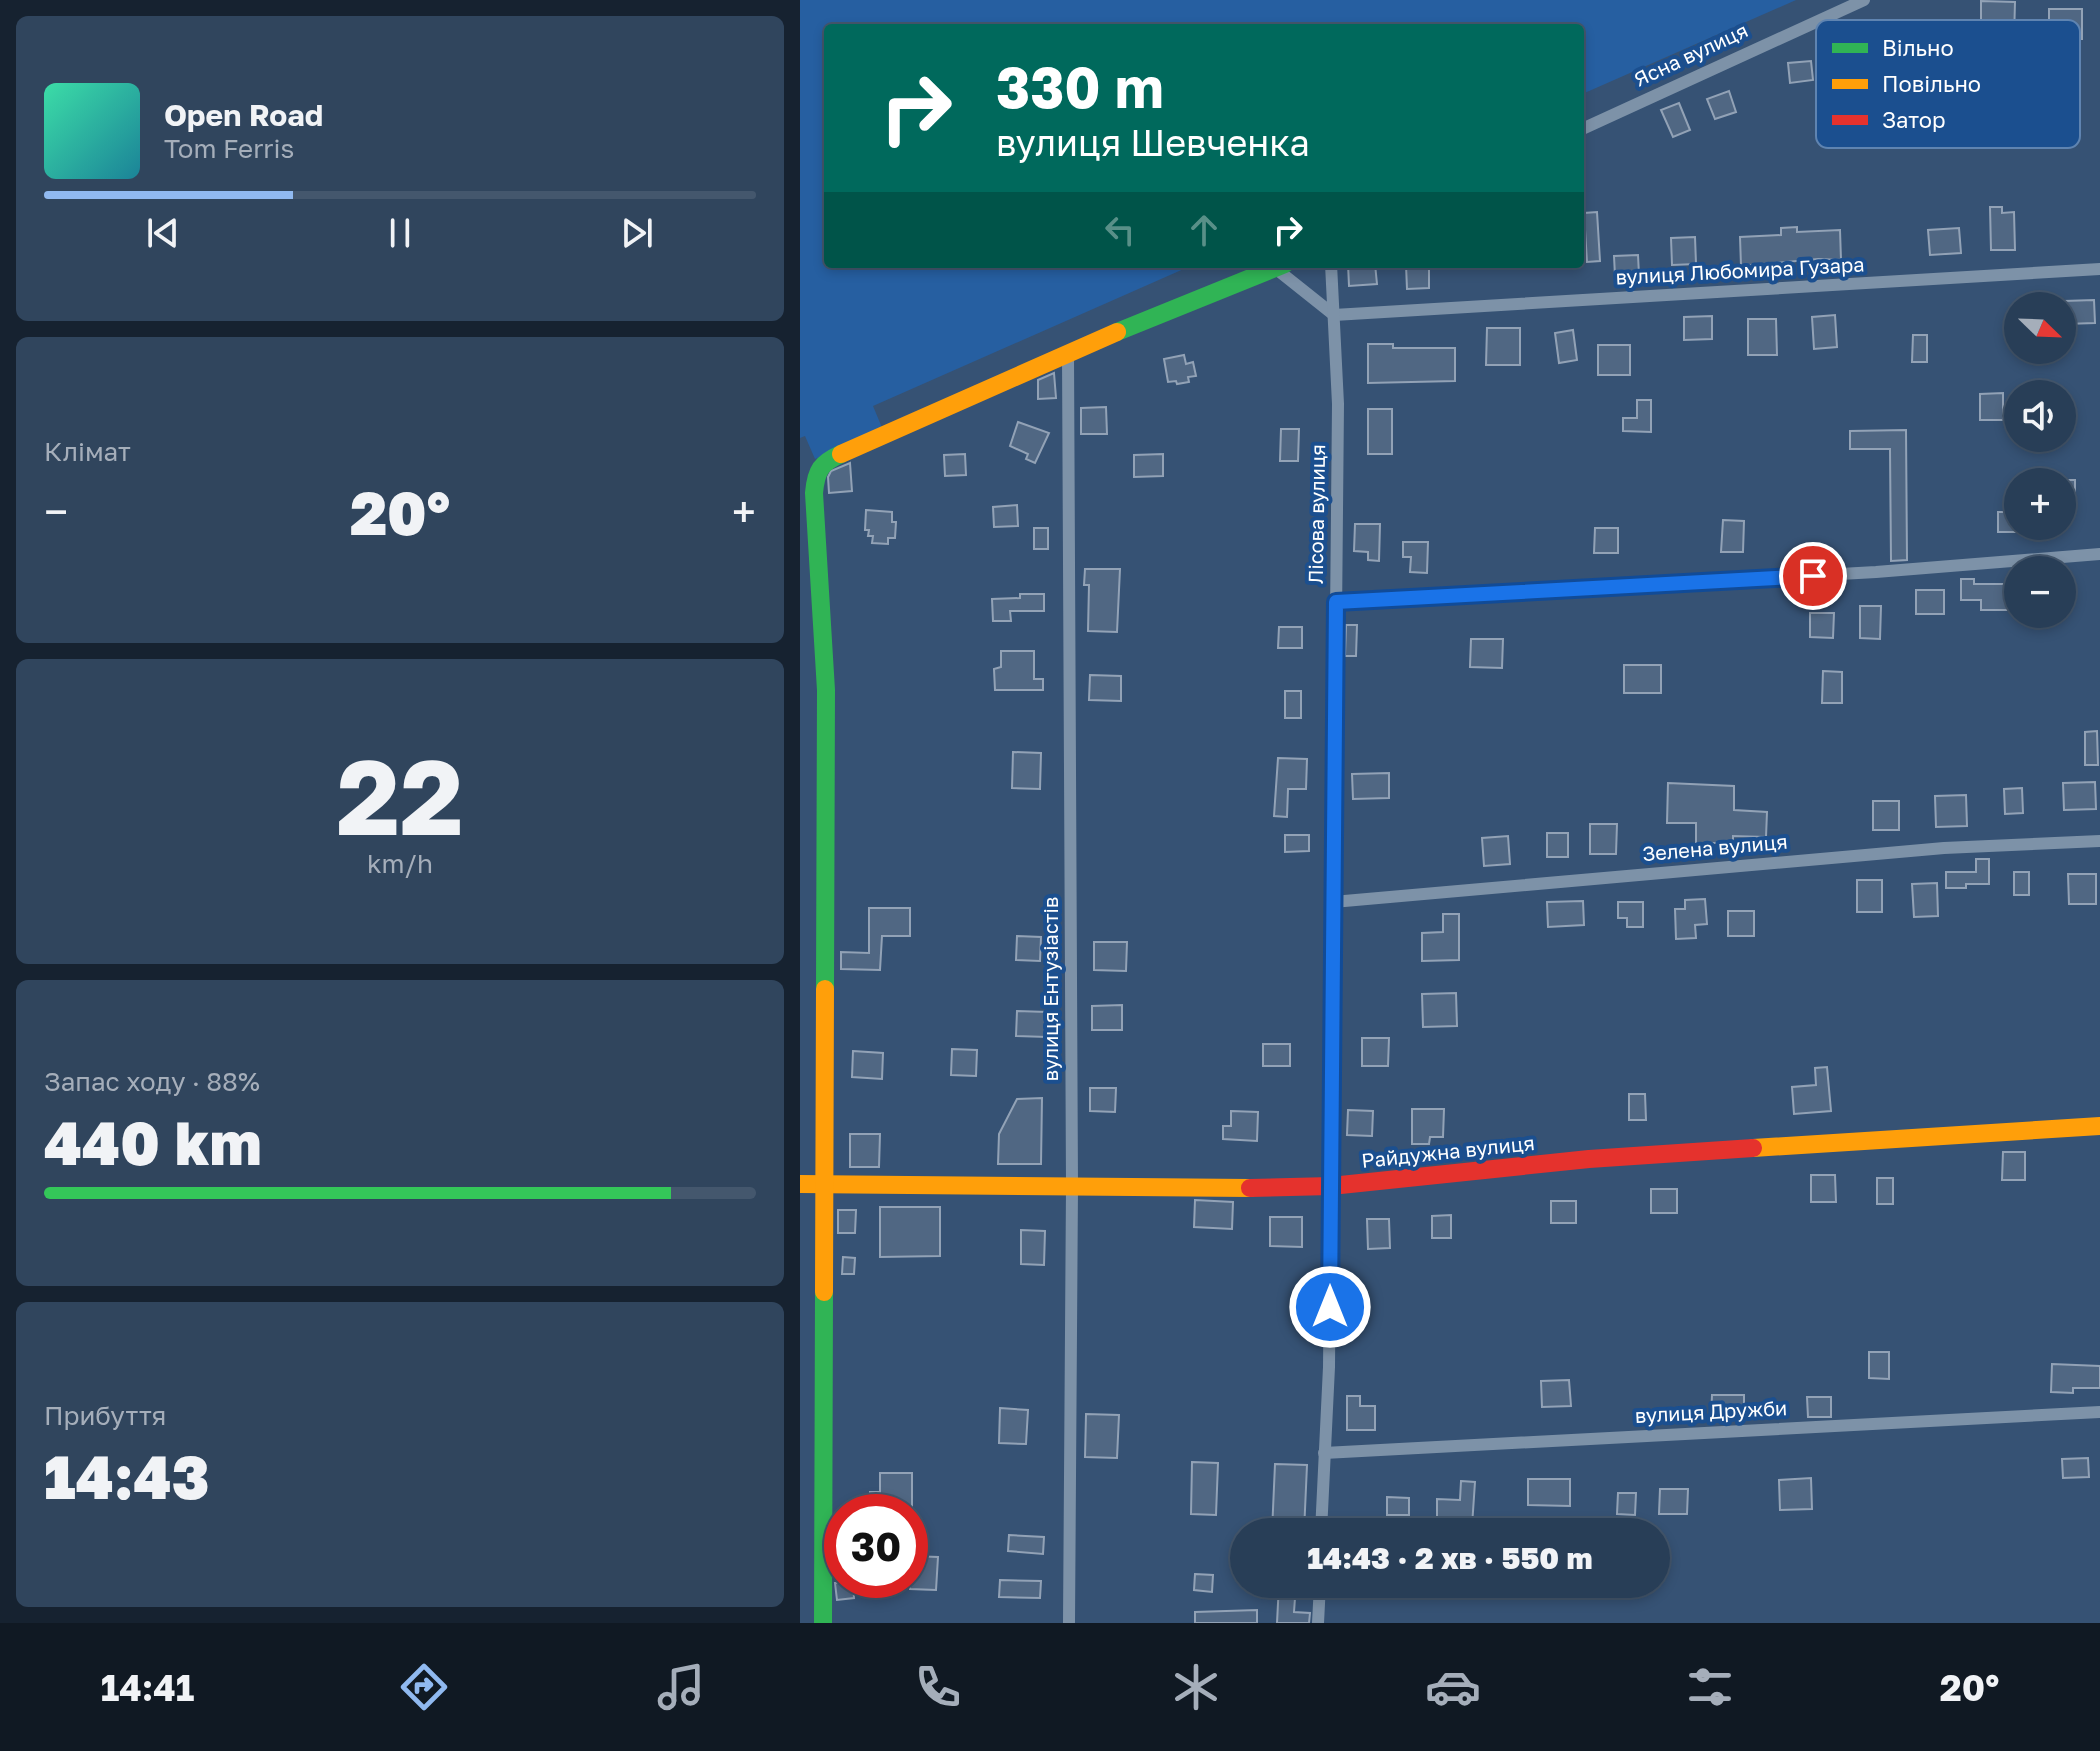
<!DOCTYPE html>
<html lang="uk">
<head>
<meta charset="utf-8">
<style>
  body { margin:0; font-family:"Golos Text",sans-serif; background:#30455d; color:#f1f3f6; height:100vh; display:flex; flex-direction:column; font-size:30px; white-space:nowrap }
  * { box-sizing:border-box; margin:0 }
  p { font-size:26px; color:#a5aeba }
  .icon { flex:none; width:44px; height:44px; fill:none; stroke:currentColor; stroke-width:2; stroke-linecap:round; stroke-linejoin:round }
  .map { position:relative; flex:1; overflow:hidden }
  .drawer { display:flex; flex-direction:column; gap:16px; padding:16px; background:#162230; width:800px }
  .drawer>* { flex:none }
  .top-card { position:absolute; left:24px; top:24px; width:760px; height:244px; border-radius:8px; box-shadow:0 4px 12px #0003,0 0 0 2px #44576d; background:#00695c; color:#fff; overflow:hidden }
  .needle { width:52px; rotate:113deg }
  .tools { position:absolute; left:1204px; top:292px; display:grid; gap:16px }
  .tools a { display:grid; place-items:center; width:72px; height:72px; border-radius:50%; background:#283e57; box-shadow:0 4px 12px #0003,0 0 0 2px #44576d; font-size:40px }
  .speed { position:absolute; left:24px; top:1494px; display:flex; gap:16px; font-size:40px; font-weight:700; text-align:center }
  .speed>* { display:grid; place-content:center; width:104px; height:104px; border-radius:50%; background:#283e57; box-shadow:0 4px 12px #0003,0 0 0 2px #44576d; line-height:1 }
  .speed .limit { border:12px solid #d22; background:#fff; color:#111 }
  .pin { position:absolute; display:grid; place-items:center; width:68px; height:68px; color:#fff; margin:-34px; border:4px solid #fff; border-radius:50%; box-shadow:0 2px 8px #0007 }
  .me { position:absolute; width:88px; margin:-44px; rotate:0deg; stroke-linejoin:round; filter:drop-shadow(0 0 6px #0008) }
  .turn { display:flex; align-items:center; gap:28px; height:168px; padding:0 40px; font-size:36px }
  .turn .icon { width:104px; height:104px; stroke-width:2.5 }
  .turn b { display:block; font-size:56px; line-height:68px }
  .lanes { display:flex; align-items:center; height:76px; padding:0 40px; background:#0003; justify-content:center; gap:40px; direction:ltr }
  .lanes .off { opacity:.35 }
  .big { font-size:60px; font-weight:800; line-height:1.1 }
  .drawer .tile { flex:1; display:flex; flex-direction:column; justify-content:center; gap:12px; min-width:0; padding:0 28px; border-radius:12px; background:#30455d }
  .drawer .dial { align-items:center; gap:0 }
  .dial b { font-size:104px; line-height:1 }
  .song { display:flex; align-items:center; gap:24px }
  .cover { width:96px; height:96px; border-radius:12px; background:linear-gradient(135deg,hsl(160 70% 55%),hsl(190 70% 35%)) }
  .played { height:8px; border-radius:4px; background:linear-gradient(90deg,#90b9f0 35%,#44576d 35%) }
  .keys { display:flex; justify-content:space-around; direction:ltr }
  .heat { display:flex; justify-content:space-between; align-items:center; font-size:44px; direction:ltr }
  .charge { height:12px; border-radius:6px; background:linear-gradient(90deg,#34c759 88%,#44576d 0) }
  .trip { position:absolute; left:430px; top:1518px; width:440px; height:80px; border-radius:40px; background:#283e57; box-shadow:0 4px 12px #0003,0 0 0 2px #44576d; font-weight:800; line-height:80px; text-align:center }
  .menu { display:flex; height:128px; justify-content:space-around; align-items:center; background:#101923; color:#a5aeba }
  .menu .icon { width:56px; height:56px }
  .menu .selected { color:#90b9f0 }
  .menu b { font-size:36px; color:#f1f3f6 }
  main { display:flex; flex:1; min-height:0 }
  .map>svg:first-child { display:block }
  .green { fill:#265fa1 }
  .building { fill:#506783; stroke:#92a2b6; stroke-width:2 }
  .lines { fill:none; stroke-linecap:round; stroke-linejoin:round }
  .street { stroke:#7d92a8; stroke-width:12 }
  .fast { stroke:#30b455; stroke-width:18 }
  .slow { stroke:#ff9f0a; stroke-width:18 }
  .jam { stroke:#e5322d; stroke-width:18 }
  .route-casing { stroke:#114b97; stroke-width:20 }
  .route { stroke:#1a73e8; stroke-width:14 }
  .labels { text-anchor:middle; stroke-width:8; stroke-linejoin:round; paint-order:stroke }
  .street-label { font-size:20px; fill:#fff; stroke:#1b4f8f }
  .key { fill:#1b4f8f; stroke:#5f84b1; stroke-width:2 }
  .key-label { font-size:22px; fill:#fff }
</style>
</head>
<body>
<main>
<section class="drawer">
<div class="tile">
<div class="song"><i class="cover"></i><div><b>Open Road</b><p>Tom Ferris</p></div></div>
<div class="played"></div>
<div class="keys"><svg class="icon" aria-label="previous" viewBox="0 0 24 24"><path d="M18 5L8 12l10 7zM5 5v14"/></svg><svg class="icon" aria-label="pause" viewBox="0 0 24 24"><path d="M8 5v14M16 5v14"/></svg><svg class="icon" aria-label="next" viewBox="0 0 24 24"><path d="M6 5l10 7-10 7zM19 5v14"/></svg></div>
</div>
<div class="tile"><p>Клімат</p>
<div class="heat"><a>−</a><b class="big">20°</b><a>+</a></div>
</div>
<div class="tile dial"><b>22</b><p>km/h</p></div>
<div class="tile"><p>Запас ходу · 88%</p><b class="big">440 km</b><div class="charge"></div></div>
<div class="tile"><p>Прибуття</p><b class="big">14:43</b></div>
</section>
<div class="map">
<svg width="1300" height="1623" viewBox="0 0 1300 1623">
  <rect width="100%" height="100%" fill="#365274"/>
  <!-- green -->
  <path class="green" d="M0,0h996l-216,95v-67h-752v236h367l-322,142 10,24 -68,29 -10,-23 -5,2z"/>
  <!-- building -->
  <g class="building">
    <path d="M1181,1l34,1 -1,37 -33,-1z"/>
    <rect x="1249" y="9" width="33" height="30"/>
    <path d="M1011,61l2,19 -23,3 -2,-20z"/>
    <path d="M929,91l7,21 -21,7 -8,-20z"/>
    <path d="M879,103l11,27 -17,7 -12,-27z"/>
    <path d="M1190,207h12v6l12,-1 1,38h-24z"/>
    <path d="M797,212l3,49 -13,1 -3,-49z"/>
    <path d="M997,227v5l43,-2 1,30 -23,-1 -77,7 -1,-29 41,-2v-7z"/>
    <path d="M1159,228l2,25 -31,2 -2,-25z"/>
    <path d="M895,237l1,27 -24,1 -1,-27z"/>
    <path d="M838,255l1,20 -24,1 -1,-20z"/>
    <path d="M548,264h27l2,20 -28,2z"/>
    <path d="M629,264v24l-22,1 -1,-24z"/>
    <path d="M1294,300l1,23 -30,1 -1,-23z"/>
    <path d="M1035,315l2,32 -23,2 -2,-32z"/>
    <path d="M912,316v23l-28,1v-23z"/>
    <path d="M948,319h28l1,36h-29z"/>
    <path d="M687,328h33v37h-34z"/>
    <path d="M773,330l4,30 -18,3 -4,-30z"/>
    <path d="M1113,335h14v27h-15z"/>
    <path d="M568,344h25v4h62v33l-87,2z"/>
    <rect x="798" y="345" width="32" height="30"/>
    <path d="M384,355l2,9 7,-2 3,14 -8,1 1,5 -12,2 -1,-3 -8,1 -4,-23z"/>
    <path d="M254,373l2,25 -18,1v-19z"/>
    <path d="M1203,393v27h-23v-26z"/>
    <path d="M837,400h14v32l-28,-1v-13h14z"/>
    <path d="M306,407l1,27h-26v-26z"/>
    <rect x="568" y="409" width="24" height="45"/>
    <path d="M218,422l31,11 -14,30 -9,-4 2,-5 -18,-8z"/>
    <path d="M481,429h18l-1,32h-18z"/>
    <path d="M1106,430l1,130 -16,1 -1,-112h-40v-18z"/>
    <path d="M165,454l1,21 -21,1 -1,-21z"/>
    <path d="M363,454v22l-29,1v-22z"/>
    <path d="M50,463l2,28 -23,2 -1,-16 3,-6z"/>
    <rect x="1262" y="480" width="13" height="24"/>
    <path d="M217,505l1,21 -24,1 -1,-20z"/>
    <path d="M66,510l26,2v10h4l-1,16h-7v6l-16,-1 1,-7h-5l1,-6h-4z"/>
    <rect x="1198" y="512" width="20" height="20"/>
    <path d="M923,520l21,1 -1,31h-22z"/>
    <path d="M555,524h25l-1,37 -11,-1v-8l-14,-1z"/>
    <rect x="234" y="528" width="14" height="21"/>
    <path d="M795,528h23v25h-24z"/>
    <path d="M603,542h25l-1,31 -17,-1 1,-15h-8z"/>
    <path d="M285,569h35l-3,63 -29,-1 1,-46h-5z"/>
    <path d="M1161,579h13v5h30v3l14,1v22h-37v-10h-20z"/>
    <rect x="1116" y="590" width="28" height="24"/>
    <path d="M220,594h24v17h-34l1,10h-18l-1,-22 28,-1z"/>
    <path d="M1060,606h21l-1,33 -20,-1z"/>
    <path d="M1010,613h24l-1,25 -23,-1z"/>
    <path d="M546,625h11l-1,31h-11z"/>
    <path d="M479,627h23v21h-24z"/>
    <path d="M671,639h32l-1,29 -32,-1z"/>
    <path d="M201,651h33v28h9v11h-48l-1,-21 7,-2z"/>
    <rect x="824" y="665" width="37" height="28"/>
    <path d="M1023,671l19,1v31h-20z"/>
    <path d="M290,675l31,1v25l-32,-1z"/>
    <rect x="485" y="691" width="16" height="27"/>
    <path d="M1297,731l1,34h-13v-33z"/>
    <path d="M213,752l28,1 -1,36 -28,-1z"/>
    <path d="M478,758l29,1 -1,30h-18l-1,28 -13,-1z"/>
    <path d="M589,773v25l-36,1 -1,-25z"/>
    <path d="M1295,782l1,27 -32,1 -1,-27z"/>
    <path d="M868,783l66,3v24l33,2 -1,25 -33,-1v7h-23v4l-14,-1v-23h-29z"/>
    <path d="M1222,788l1,25 -18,1 -1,-25z"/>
    <path d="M1166,795l1,31 -31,1 -1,-31z"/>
    <rect x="1073" y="801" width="26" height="29"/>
    <path d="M790,824h27l-1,30h-26z"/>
    <rect x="747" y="833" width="21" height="24"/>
    <path d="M485,835h24v16l-24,1z"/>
    <path d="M708,836l2,28 -26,2 -2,-28z"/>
    <path d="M1176,859h13v25h-23v4h-20v-16h30z"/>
    <rect x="1214" y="872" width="15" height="23"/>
    <path d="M1268,874h28v30h-27z"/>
    <rect x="1057" y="880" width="25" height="32"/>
    <path d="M1137,883l1,33 -24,1 -2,-33z"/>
    <path d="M905,899l2,25 -12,1 1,13 -20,1 -1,-30h10v-9z"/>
    <path d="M783,901l1,24 -36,2 -1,-25z"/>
    <path d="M818,902h25v25h-16v-9h-9z"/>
    <path d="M69,908h41v28h-28l-2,34 -39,-1v-17l28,1z"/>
    <rect x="928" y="911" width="26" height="25"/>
    <path d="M643,914h16v46l-37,1v-28l21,-1z"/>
    <path d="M217,936l24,1 -1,24 -24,-1z"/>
    <path d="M294,942h33l-1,29 -32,-1z"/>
    <path d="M656,993l1,33 -34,1 -1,-33z"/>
    <path d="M322,1005v25h-30v-24z"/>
    <path d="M217,1011l30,1v25l-31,-1z"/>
    <path d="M562,1038h27l-1,28h-26z"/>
    <rect x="463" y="1044" width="27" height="22"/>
    <path d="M152,1049l25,1 -1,26 -25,-1z"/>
    <path d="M53,1051l30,2 -1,26 -30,-2z"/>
    <path d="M1027,1067l4,44 -37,3 -2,-27 24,-2 -1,-17z"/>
    <path d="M290,1088h26l-1,24 -25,-1z"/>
    <path d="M829,1094h16l1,26h-17z"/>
    <path d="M242,1098l-1,66h-43l1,-30 18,-35z"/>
    <path d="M612,1109h32l-1,28h-13l-1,7h-17z"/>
    <path d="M548,1110l25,1 -1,25 -25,-1z"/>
    <path d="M431,1111l27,1 -1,29 -34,-2v-13h8z"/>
    <path d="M50,1134h30l-1,33h-29z"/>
    <path d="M1203,1152h22v28h-23z"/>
    <path d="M1011,1175h24l1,27h-25z"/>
    <rect x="1077" y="1178" width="16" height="26"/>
    <rect x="851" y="1189" width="26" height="24"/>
    <path d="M395,1200l38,2 -1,27 -38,-2z"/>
    <rect x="751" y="1201" width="25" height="22"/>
    <path d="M80,1207h60v49l-60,1z"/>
    <path d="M38,1210h18l-1,23h-17z"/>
    <path d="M651,1215v23h-19v-22z"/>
    <path d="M470,1217h32v30l-32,-1z"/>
    <path d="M567,1219h22l1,29 -22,1z"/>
    <path d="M221,1230l24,1 -1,34 -23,-1z"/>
    <path d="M43,1257l12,1 -1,16h-12z"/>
    <path d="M1069,1352h20v27l-20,-1z"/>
    <path d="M1252,1364l48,2v22h-27v5l-22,-1z"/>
    <path d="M769,1380l2,26 -29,1 -1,-26z"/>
    <path d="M912,1395h32v25l-33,-1z"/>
    <path d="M547,1396h13v10h15v24h-28z"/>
    <path d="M1007,1397h24v20h-23z"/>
    <path d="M200,1408l28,2 -2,34 -27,-1z"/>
    <path d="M286,1414l33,1 -2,43 -32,-1z"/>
    <path d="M1288,1458l1,19 -26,1 -1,-19z"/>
    <path d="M392,1462l26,1 -2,52 -25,-1z"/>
    <path d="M475,1464l32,1 -3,67h-32z"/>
    <path d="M80,1473h32v39l-42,-1v-19h10z"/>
    <path d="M1011,1478l1,31 -32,1 -1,-30z"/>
    <path d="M728,1479h42v27l-42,-1z"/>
    <path d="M661,1481l14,1 -3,44 -14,-1v-4h-21v-22l23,1z"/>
    <path d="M860,1489h28l-1,25h-28z"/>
    <path d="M818,1493h18l-1,22 -18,-1z"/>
    <path d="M587,1497l22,1v17h-22z"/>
    <path d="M209,1535l35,2 -1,17 -35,-3z"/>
    <path d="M110,1556l28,1 -2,33 -26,-1z"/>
    <path d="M395,1574l18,1 -1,17 -18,-2z"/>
    <path d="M200,1580l41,1 -1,17 -41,-1z"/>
    <path d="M53,1582l1,16 -17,2 -2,-17z"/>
    <path d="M479,1584h17l-2,28 16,1 -1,10h-32z"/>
    <path d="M457,1610v13h-62v-11z"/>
  </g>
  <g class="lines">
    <!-- street -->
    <g class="street">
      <path d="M780,130l284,-130"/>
      <path d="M475,268l59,47 766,-46"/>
      <path d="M268,355l4,831 -3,437"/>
      <path d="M536,602l540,-30 224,-18"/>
      <path d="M533,902l611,-54 156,-7"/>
      <path d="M524,1453l776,-41"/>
      <path d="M521,1532l8,-165 9,-963 -7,-140"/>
      <path d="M518,1623l2,-39"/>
    </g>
    <!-- fast -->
    <g class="fast">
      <path d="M317,332l168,-68"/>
      <path d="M25,989l1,-299 -12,-197c2,-23 7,-30 27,-39"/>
      <path d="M23,1623l1,-331"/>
    </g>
    <!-- slow -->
    <g class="slow">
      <path d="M41,454l276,-122"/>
      <path d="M953,1148l347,-22"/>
      <path d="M0,1184l450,4"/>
      <path d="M24,1292l1,-303"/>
    </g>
    <!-- jam -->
    <path class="jam" d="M450,1188l81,-2 258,-27 164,-11"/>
  </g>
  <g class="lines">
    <defs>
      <path id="route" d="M530,1307l6,-705 477,-26"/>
    </defs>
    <!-- route casing -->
    <use href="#route" class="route-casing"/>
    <!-- route -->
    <use href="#route" class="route"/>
  </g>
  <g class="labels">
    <!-- street labels -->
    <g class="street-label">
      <text transform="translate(891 55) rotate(-25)" y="7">Ясна вулиця</text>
      <text transform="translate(940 271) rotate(-3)" y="7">вулиця Любомира Гузара</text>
      <text transform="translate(517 514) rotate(-89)" y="7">Лісова вулиця</text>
      <text transform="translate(915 848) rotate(-5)" y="7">Зелена вулиця</text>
      <text transform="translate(251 989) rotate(-90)" y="7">вулиця Ентузіастів</text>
      <text transform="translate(648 1152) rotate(-6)" y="7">Райдужна вулиця</text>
      <text transform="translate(911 1412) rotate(-3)" y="7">вулиця Дружби</text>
    </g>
  </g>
  <!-- legend -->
  <rect x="1016" y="20" width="264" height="128" rx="12" class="key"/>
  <rect x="1032" y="43" width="36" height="10" fill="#30b455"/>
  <rect x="1032" y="79" width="36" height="10" fill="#ff9f0a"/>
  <rect x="1032" y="115" width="36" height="10" fill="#e5322d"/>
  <g class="key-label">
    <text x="1082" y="56">Вільно</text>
    <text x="1082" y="92">Повільно</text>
    <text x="1082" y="128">Затор</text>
  </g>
</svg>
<div class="tools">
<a><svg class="needle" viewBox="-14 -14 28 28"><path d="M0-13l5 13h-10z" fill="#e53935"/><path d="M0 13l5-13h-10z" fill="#a5aeba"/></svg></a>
<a><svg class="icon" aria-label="sound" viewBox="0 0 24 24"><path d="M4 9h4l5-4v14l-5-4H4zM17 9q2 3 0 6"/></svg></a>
<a>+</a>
<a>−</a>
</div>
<div class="speed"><div class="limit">30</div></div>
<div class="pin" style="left:1013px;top:576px;background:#d93025"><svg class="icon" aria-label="arrive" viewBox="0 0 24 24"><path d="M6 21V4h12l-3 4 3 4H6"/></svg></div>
<svg class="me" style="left:530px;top:1307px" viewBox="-20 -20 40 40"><circle r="17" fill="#1a73e8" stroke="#fff" stroke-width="3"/><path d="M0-11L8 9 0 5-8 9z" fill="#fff"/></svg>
<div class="trip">14:43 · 2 хв · 550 m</div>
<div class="top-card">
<div class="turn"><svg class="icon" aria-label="right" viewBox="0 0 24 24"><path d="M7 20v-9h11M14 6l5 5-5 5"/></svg><div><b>330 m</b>вулиця Шевченка</div></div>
<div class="lanes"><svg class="icon off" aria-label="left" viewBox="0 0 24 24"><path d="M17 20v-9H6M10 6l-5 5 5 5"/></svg><svg class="icon off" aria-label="ahead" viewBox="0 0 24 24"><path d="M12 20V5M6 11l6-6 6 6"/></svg><svg class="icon" aria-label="right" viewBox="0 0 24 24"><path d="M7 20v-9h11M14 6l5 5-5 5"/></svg></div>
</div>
</div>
</main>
<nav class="menu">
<b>14:41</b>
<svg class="icon selected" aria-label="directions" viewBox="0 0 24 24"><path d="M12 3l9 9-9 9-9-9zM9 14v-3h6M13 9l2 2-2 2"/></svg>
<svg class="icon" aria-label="music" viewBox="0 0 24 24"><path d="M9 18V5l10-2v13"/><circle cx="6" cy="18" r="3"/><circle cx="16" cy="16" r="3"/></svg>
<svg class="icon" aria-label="phone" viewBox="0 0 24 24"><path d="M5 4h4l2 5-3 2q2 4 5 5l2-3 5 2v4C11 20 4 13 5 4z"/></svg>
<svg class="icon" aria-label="climate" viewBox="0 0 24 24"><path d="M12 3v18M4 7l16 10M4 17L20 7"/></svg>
<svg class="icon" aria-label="car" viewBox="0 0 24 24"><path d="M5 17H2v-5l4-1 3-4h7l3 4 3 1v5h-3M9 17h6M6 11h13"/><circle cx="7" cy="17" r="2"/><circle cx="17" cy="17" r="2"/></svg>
<svg class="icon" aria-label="filters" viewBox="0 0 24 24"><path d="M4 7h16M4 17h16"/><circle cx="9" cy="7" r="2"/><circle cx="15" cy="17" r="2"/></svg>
<b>20°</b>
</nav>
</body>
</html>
